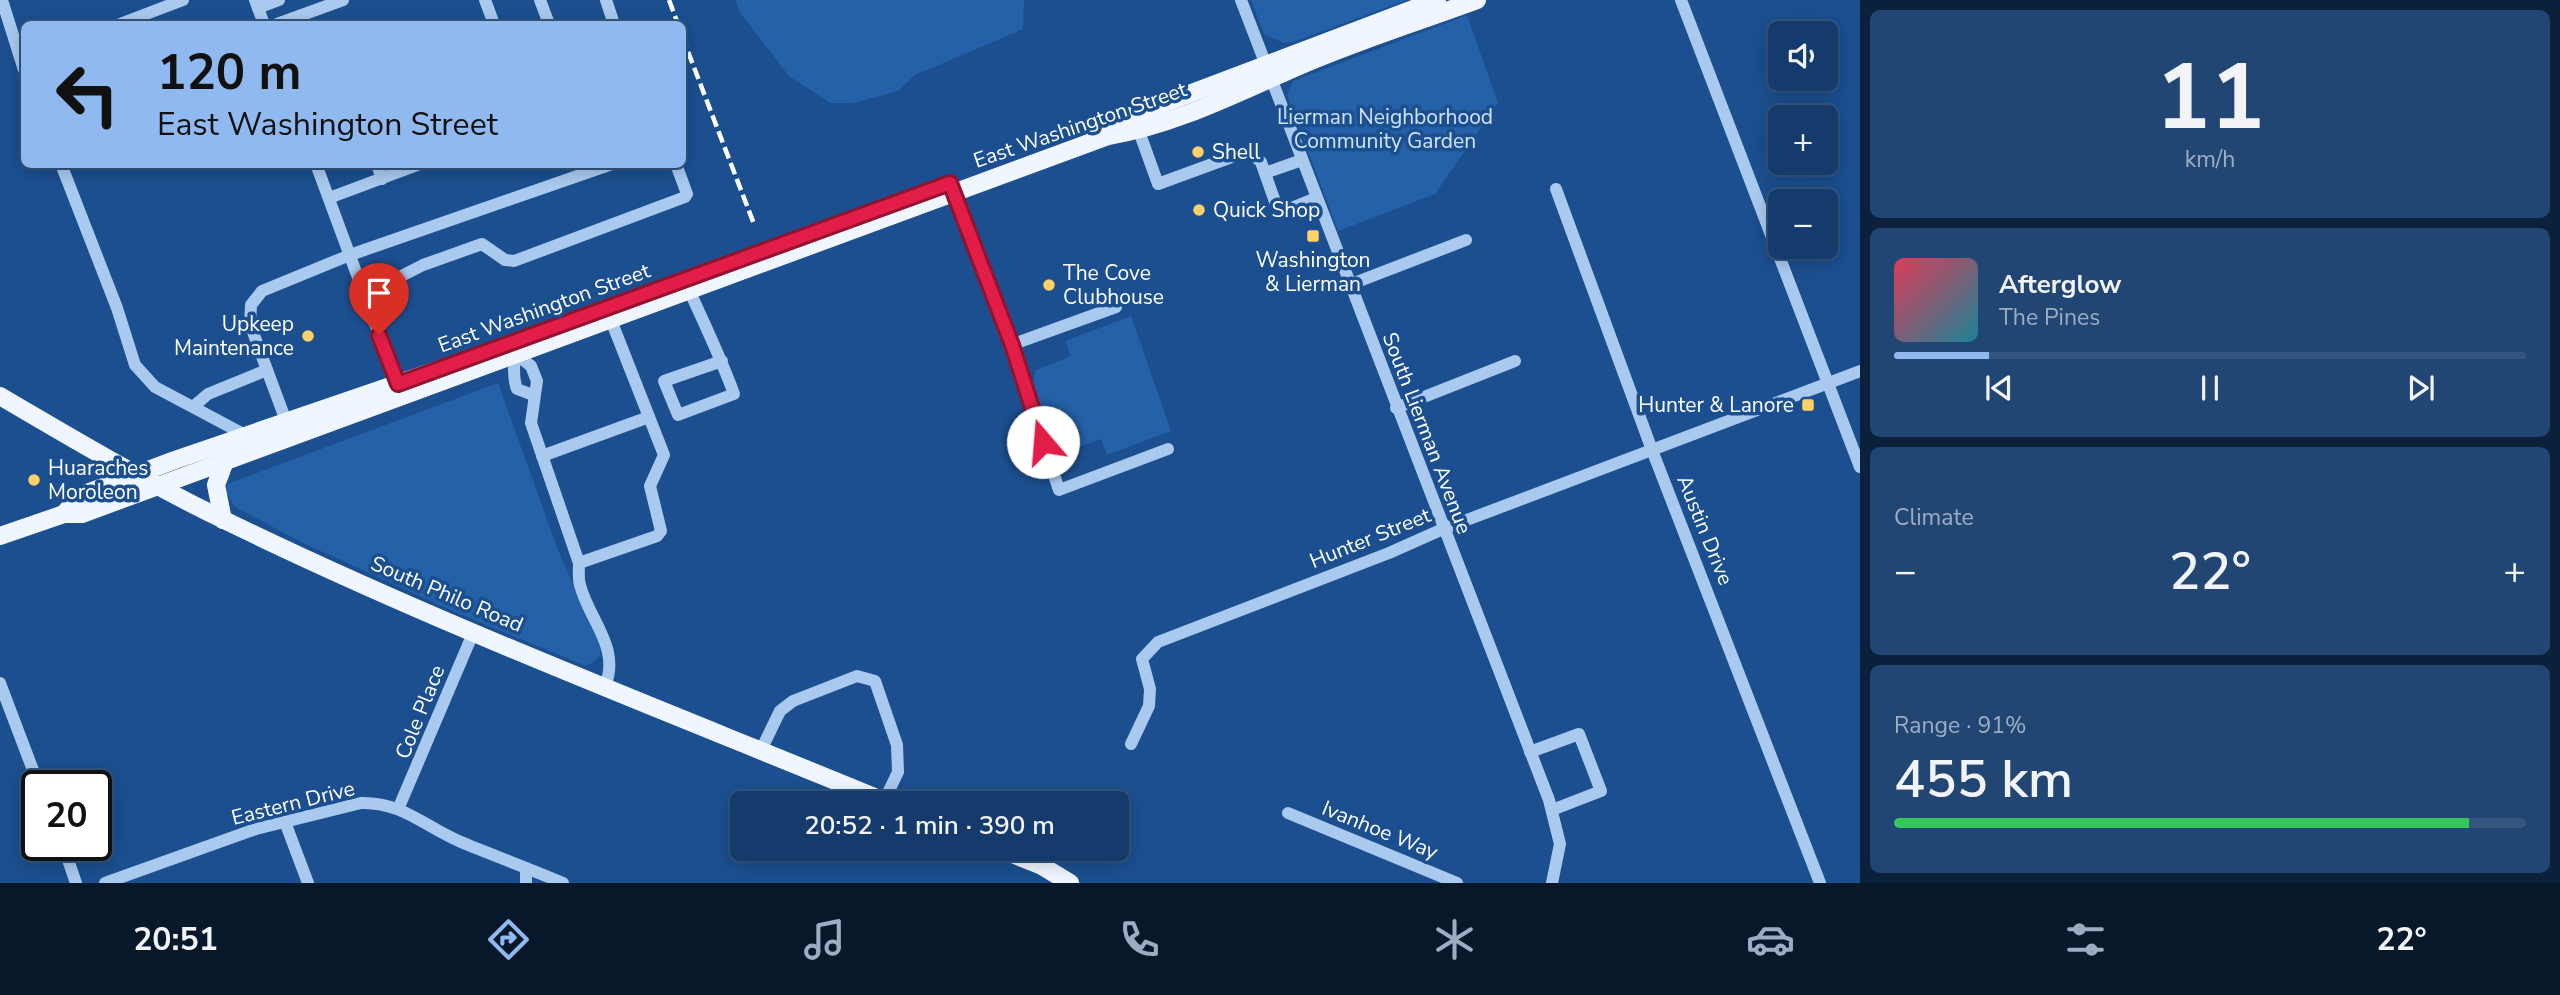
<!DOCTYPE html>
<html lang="en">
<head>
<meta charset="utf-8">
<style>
  body { margin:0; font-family:"Nunito Sans",sans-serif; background:#214673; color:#f1f3f6; height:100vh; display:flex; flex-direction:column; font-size:26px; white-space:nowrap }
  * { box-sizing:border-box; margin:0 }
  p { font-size:23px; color:#9dadc1 }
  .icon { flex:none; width:38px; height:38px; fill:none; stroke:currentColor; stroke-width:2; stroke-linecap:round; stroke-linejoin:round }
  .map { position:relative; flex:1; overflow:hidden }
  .sheet { display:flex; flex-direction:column; gap:10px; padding:10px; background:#0b203b; width:700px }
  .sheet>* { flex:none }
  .top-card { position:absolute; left:21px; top:21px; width:665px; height:147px; border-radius:10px; box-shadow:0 4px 18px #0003,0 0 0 2px #33557e; background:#90b9f0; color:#111; overflow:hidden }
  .controls { position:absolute; left:1768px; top:21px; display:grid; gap:14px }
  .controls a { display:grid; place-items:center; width:70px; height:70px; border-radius:10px; background:#143b6b; box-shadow:0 4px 18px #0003,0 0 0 2px #33557e; font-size:35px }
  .speed { position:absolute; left:21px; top:770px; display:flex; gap:14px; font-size:35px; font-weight:700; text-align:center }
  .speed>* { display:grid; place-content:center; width:91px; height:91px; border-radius:50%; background:#143b6b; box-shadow:0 4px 18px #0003,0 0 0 2px #33557e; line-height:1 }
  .speed .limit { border:4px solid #111; border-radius:10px; background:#fff; color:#111 }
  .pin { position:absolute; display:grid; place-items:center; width:60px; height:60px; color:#fff; margin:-72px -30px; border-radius:50% 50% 50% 0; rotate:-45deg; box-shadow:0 0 7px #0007 }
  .pin .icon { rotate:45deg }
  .me { position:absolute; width:77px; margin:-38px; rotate:342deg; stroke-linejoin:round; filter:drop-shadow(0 0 5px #0008) }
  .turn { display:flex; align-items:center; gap:24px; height:147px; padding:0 21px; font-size:32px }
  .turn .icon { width:91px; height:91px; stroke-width:2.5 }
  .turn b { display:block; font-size:49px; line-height:60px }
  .big { font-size:52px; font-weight:600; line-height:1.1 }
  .sheet .widget { flex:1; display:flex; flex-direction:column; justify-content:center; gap:10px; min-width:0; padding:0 24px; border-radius:10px; background:#214673 }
  .sheet .dial { align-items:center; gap:0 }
  .dial b { font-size:91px; line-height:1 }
  .song { display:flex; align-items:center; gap:21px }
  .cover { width:84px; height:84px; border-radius:10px; background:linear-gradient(135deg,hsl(350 70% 55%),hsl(190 70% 35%)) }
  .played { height:7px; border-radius:4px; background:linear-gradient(90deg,#90b9f0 15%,#33557e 15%) }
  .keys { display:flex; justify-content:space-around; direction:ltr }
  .heat { display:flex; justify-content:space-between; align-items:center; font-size:38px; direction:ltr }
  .charge { height:10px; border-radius:5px; background:linear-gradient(90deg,#34c759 91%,#33557e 0) }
  .trip { position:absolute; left:730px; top:791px; width:399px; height:70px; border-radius:10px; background:#143b6b; box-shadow:0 4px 18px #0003,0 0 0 2px #33557e; font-weight:600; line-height:70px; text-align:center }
  .menu { display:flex; height:112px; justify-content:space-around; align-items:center; background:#08182b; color:#9dadc1 }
  .menu .icon { width:49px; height:49px }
  .menu .on { color:#90b9f0 }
  .menu b { font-size:32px; color:#f1f3f6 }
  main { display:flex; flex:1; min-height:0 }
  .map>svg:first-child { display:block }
  .green { fill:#2461a8 }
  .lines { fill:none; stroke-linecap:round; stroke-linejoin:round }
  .minor { stroke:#a9c9ee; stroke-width:12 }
  .major { stroke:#f0f6ff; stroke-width:18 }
  .rail { stroke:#fff; stroke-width:4.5; stroke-dasharray:12 5; stroke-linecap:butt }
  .route-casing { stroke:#92132f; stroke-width:18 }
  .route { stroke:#e11d48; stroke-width:12 }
  .poi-dot { fill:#ffd166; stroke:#1b4f8f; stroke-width:2.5 }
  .labels { text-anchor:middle; stroke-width:7; stroke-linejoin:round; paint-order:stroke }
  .park-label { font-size:21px; fill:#cfe3fa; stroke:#1b4f8f }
  .street-label { font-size:21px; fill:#fff; stroke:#1b4f8f }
  .poi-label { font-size:21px; fill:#fff; stroke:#1b4f8f; text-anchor:start }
</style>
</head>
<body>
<main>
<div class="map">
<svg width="1860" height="883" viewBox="0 0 1860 883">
  <rect width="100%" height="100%" fill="#1b4f8f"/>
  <!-- green -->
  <g class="green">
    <path d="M735,0h289l-1,29 -108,46 -17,16 -44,12h-24l-41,-27 -48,-62z"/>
    <path d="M1251,0h156l-114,42 -10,1 -19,-9z"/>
    <path d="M1467,15l31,88 -63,91 -97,37 -51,-136 6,-14z"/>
    <path d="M1131,316l40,115 -64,24 -6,-16 -45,17 -25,-65 5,-21 35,-14 -6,-15z"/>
    <path d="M498,383l60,167 41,94 2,9 -6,8 -9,5 -131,-54 -154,-70 -66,-35 -9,-15 1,-8z"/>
  </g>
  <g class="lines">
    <!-- minor -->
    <g class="minor">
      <path d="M2,0l22,70"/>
      <path d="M255,0l9,24"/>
      <path d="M485,0l9,24"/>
      <path d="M540,0l9,24"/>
      <path d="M606,0l8,24"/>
      <path d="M1241,0l308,800 11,44 -8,39"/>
      <path d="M1681,0l179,467"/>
      <path d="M258,8l21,-8"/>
      <path d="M120,24l63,-24"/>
      <path d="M277,24l66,-24"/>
      <path d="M1136,123l22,61 90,-33 13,11 18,51 37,-15"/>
      <path d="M61,164l56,144 18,57 20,22 94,50"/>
      <path d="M316,164l84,227"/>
      <path d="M377,164l5,15"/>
      <path d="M1265,173l37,-13"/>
      <path d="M950,183l61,162 48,145 109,-41"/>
      <path d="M1556,189l96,261 168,433"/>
      <path d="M329,198l91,-34"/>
      <path d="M685,281c17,38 35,74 49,113l-56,21 -14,-34 58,-20"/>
      <path d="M1349,285l117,-45"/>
      <path d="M364,295l59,-30 59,-21 23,16 9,1 171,-64 2,-3 -11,-30"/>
      <path d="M512,343c6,17 -2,28 5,46l16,6"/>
      <path d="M1011,345l105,-38"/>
      <path d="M516,354l15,12 6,15 -6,42 48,140c0,7 -1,15 1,22 9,35 41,63 25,101"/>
      <path d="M194,406l14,-12 59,-24"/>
      <path d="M1396,408l119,-47"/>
      <path d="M286,421l-36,-97 1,-19 11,-14 88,-36 262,-91"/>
      <path d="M542,456l107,-39"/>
      <path d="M579,563l78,-27 4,-5 -11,-45 14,-31 -57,-145"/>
      <path d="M0,683l39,103"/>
      <path d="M1131,744l18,-38 1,-17 -8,-30 16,-17 231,-89 54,-24 417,-158"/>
      <path d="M761,750l19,-39 13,-10 64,-25 18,5 22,64 1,27 -14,29"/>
      <path d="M1530,752l49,-18 22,57 -49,19"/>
      <path d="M399,807l75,-176"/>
      <path d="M1288,813l169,70"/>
      <path d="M285,822l23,61"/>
      <path d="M63,845l13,38"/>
      <path d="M526,868v15"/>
      <path d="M105,883l151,-54 105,-26c42,-1 64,24 100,39 34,14 69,27 102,41"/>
    </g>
    <!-- major -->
    <g class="major">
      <path d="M1094,130l343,-130"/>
      <path d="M0,396c73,43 146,86 222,123 217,106 444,192 667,284"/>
      <path d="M64,514l15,-18 96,-36 268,-92"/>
      <path d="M223,520l-7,-35 9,-24"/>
      <path d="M0,536l64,-22h18l1026,-378c63,-10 125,-41 182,-66 60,-27 125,-47 187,-70"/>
      <path d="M1000,849l42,17 28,17"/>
    </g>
    <!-- rail -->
    <g class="rail">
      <path d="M669,0l9,24"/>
      <path d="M682,36l72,188"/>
    </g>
  </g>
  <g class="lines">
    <defs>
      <path id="route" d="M379,335l19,49 552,-201 62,162 31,97"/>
    </defs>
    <!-- route casing -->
    <use href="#route" class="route-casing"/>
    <!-- route -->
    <use href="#route" class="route"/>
  </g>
  <!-- markers -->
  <g class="poi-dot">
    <circle cx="1198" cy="152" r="7"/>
    <circle cx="1199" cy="210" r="7"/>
    <rect x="1306" y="229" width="14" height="14" rx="3.5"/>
    <circle cx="1049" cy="285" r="7"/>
    <circle cx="308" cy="336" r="7"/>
    <rect x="1801" y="398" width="14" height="14" rx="3.5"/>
    <circle cx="34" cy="480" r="7"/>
  </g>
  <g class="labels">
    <!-- park labels -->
    <g class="park-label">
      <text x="1385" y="124">Lierman Neighborhood<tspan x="1385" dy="24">Community Garden</tspan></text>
    </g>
    <!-- street labels -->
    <g class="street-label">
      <text transform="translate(1080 125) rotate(-19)" y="7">East Washington Street</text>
      <text transform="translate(544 308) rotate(-20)" y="7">East Washington Street</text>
      <text transform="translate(1427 433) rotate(69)" y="7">South Lierman Avenue</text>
      <text transform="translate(1705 530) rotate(68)" y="7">Austin Drive</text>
      <text transform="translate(1370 538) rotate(-22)" y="7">Hunter Street</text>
      <text transform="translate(447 594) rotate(23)" y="7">South Philo Road</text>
      <text transform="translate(420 712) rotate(-68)" y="7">Cole Place</text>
      <text transform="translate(293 803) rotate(-14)" y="7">Eastern Drive</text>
      <text transform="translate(1380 830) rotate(22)" y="7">Ivanhoe Way</text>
    </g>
    <!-- poi labels -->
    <g class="poi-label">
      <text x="1212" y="159">Shell</text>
      <text x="1213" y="217">Quick Shop</text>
      <text x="1313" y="267" text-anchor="middle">Washington<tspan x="1313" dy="24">&amp; Lierman</tspan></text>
      <text x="1063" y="280">The Cove<tspan x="1063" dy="24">Clubhouse</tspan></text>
      <text x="294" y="331" text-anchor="end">Upkeep<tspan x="294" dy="24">Maintenance</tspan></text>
      <text x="1794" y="412" text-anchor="end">Hunter &amp; Lanore</text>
      <text x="48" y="475">Huaraches<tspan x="48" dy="24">Moroleon</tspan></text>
    </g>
  </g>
</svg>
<div class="controls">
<a><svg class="icon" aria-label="sound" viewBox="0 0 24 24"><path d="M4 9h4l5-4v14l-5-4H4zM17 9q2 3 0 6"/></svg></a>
<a>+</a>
<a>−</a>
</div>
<div class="speed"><div class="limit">20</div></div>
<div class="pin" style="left:379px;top:335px;background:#d93025"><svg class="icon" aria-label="arrive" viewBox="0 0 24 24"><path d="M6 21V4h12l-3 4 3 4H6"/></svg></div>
<svg class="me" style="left:1043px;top:442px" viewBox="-20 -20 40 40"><circle r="19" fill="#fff"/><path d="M0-13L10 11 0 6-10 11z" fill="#e11d48"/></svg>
<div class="trip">20:52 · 1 min · 390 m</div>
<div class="top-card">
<div class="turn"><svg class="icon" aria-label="left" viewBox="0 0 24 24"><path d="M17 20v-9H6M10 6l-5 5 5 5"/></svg><div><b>120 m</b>East Washington Street</div></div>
</div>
</div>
<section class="sheet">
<div class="widget dial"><b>11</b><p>km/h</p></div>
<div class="widget">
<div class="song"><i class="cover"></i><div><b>Afterglow</b><p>The Pines</p></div></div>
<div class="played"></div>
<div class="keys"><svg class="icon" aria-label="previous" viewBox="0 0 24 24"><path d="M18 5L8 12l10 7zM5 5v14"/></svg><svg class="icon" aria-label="pause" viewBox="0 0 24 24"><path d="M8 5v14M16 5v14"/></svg><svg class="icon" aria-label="next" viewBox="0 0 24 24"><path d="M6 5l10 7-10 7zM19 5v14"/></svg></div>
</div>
<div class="widget"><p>Climate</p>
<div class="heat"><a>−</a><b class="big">22°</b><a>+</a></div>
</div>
<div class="widget"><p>Range · 91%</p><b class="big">455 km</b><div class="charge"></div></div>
</section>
</main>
<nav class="menu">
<b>20:51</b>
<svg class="icon on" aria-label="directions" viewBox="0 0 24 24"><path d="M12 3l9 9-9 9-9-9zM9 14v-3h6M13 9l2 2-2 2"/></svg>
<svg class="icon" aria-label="music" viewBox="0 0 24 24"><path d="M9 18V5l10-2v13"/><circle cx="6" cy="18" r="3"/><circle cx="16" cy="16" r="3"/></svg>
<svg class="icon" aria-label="phone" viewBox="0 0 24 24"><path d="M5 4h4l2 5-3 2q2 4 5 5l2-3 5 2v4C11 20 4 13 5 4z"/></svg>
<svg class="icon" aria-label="climate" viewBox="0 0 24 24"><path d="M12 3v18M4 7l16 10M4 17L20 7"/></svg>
<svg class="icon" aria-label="car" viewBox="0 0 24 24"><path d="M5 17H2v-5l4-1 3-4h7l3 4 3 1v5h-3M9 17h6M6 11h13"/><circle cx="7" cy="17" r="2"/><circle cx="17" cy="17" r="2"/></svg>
<svg class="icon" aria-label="filters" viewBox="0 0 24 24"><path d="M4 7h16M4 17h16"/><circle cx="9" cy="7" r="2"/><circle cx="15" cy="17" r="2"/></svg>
<b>22°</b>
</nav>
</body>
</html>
